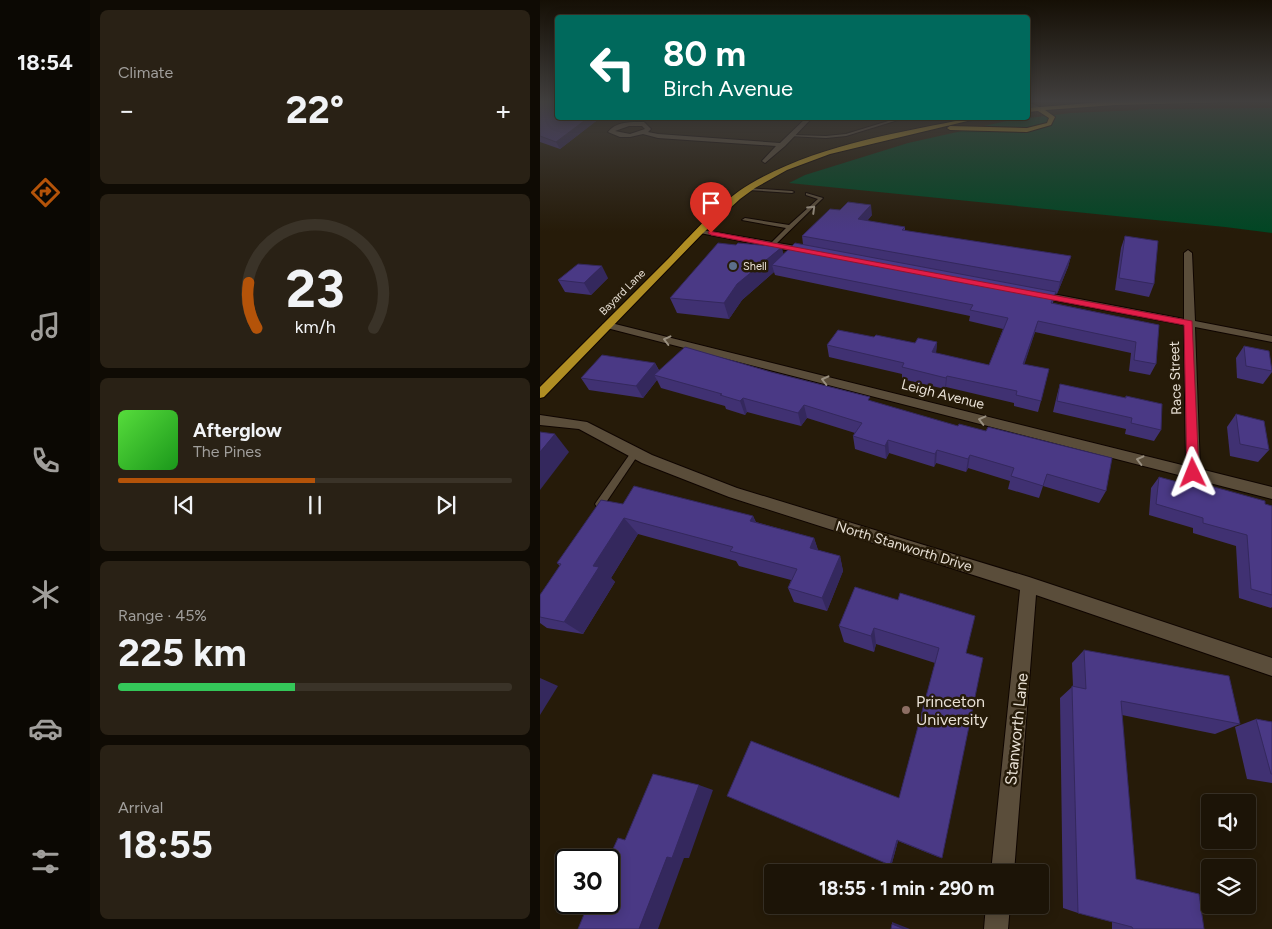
<!DOCTYPE html>
<html lang="en">
<head>
<meta charset="utf-8">
<style>
  body { margin:0; font-family:Figtree,sans-serif; background:#292115; color:#f1f3f6; height:100vh; display:flex; flex-direction:column; font-size:19px; white-space:nowrap }
  * { box-sizing:border-box; margin:0 }
  p { font-size:16px; color:#a09e9b }
  .icon { flex:none; width:28px; height:28px; fill:none; stroke:currentColor; stroke-width:2; stroke-linecap:round; stroke-linejoin:round }
  .map { position:relative; flex:1; overflow:hidden }
  .panel { display:flex; flex-direction:column; gap:10px; padding:10px; background:#0f0b04; width:450px }
  .panel>* { flex:none }
  .hud { position:absolute; left:15px; top:15px; width:475px; height:105px; border-radius:5px; box-shadow:0 2px 12px #0003,0 0 0 1px #3a3328; background:#00695c; color:#fff; overflow:hidden }
  .buttons { position:absolute; left:661px; top:794px; display:grid; gap:10px }
  .buttons a { display:grid; place-items:center; width:55px; height:55px; border-radius:5px; background:#1c1407; box-shadow:0 2px 12px #0003,0 0 0 1px #3a3328; font-size:25px }
  .speed { position:absolute; left:15px; top:849px; display:flex; gap:10px; font-size:25px; font-weight:700; text-align:center }
  .speed>* { display:grid; place-content:center; width:65px; height:65px; border-radius:50%; background:#1c1407; box-shadow:0 2px 12px #0003,0 0 0 1px #3a3328; line-height:1 }
  .speed .limit { border:2px solid #111; border-radius:8px; background:#fff; color:#111 }
  .pin { position:absolute; display:grid; place-items:center; width:42px; height:42px; color:#fff; margin:-51px -21px; border-radius:50% 50% 50% 0; rotate:-45deg; box-shadow:0 0 5px #0007 }
  .pin .icon { rotate:45deg }
  .me { position:absolute; width:55px; margin:-28px; rotate:358deg; stroke-linejoin:round; filter:drop-shadow(0 0 4px #0008) }
  .turn { display:flex; align-items:center; gap:18px; height:105px; padding:0 25px; font-size:22px }
  .turn .icon { width:65px; height:65px; stroke-width:2.5 }
  .turn b { display:block; font-size:35px; line-height:42px }
  .big { font-size:38px; font-weight:700; line-height:1.1 }
  .panel .card { flex:1; display:flex; flex-direction:column; justify-content:center; gap:8px; min-width:0; padding:0 18px; border-radius:8px; background:#292115 }
  .panel .dial { align-items:center; gap:0 }
  .dial svg { height:130px; overflow:visible; fill:none; stroke:#3a3328; stroke-width:7; stroke-linecap:round; text-anchor:middle }
  .dial text { fill:#f1f3f6; stroke:none }
  .song { display:flex; align-items:center; gap:15px }
  .cover { width:60px; height:60px; border-radius:8px; background:linear-gradient(135deg,hsl(110 70% 55%),hsl(120 70% 35%)) }
  .played { height:5px; border-radius:2px; background:linear-gradient(90deg,#b45309 50%,#3a3328 50%) }
  .keys { display:flex; justify-content:space-around; direction:ltr }
  .heat { display:flex; justify-content:space-between; align-items:center; font-size:28px; direction:ltr }
  .charge { height:8px; border-radius:4px; background:linear-gradient(90deg,#34c759 45%,#3a3328 0) }
  .trip { position:absolute; left:224px; top:864px; width:285px; height:50px; border-radius:5px; background:#1c1407; box-shadow:0 2px 12px #0003,0 0 0 1px #3a3328; font-weight:700; line-height:50px; text-align:center }
  main { display:flex; flex:1; min-height:0 }
  .tab-bar { display:flex; flex-direction:column; width:90px; justify-content:space-around; align-items:center; background:#0b0803; color:#a09e9b }
  .tab-bar .icon { width:35px; height:35px }
  .tab-bar .current { color:#b45309 }
  .tab-bar b { font-size:22px; color:#f1f3f6 }
  .map>svg:first-child { display:block }
  .green { fill:#014624 }
  .lines { fill:none; stroke-linecap:round; stroke-linejoin:round }
  .service-casing { stroke:#0f0500; stroke-width:2 }
  .minor-casing { stroke:#0f0500; stroke-width:2 }
  .trunk-casing { stroke:#0f0500; stroke-width:2 }
  .service { fill:#5a4d3a; fill-rule:evenodd }
  .minor { fill:#5a4d3a; fill-rule:evenodd }
  .trunk { fill:#b08e23; fill-rule:evenodd }
  .wall { fill:#403172 }
  .shaded-wall { fill:#34285d }
  .building { fill:#4a3985; stroke:#34285d }
  .oneway { stroke:#9a9080 }
  .route { fill:#e11d48; stroke:#92132f }
  .service-dot { fill:#5c6f8a; stroke:#261b09; stroke-width:2 }
  .education-dot { fill:#8d6e63; stroke:#261b09; stroke-width:2 }
  .labels { text-anchor:middle; stroke-width:5; stroke-linejoin:round; paint-order:stroke }
  .far-poi-label { font-size:11px; fill:#e9e1d6; stroke:#261b09; text-anchor:start }
  .far-street-label { font-size:11px; fill:#e9e1d6; stroke:#261b09 }
  .street-label { font-size:14px; fill:#e9e1d6; stroke:#261b09 }
  .near-poi-label { font-size:16px; fill:#e9e1d6; stroke:#261b09; text-anchor:start }
  .near-street-label { font-size:16px; fill:#e9e1d6; stroke:#261b09 }
</style>
</head>
<body>
<main>
<nav class="tab-bar">
<b>18:54</b>
<svg class="icon current" aria-label="directions" viewBox="0 0 24 24"><path d="M12 3l9 9-9 9-9-9zM9 14v-3h6M13 9l2 2-2 2"/></svg>
<svg class="icon" aria-label="music" viewBox="0 0 24 24"><path d="M9 18V5l10-2v13"/><circle cx="6" cy="18" r="3"/><circle cx="16" cy="16" r="3"/></svg>
<svg class="icon" aria-label="phone" viewBox="0 0 24 24"><path d="M5 4h4l2 5-3 2q2 4 5 5l2-3 5 2v4C11 20 4 13 5 4z"/></svg>
<svg class="icon" aria-label="climate" viewBox="0 0 24 24"><path d="M12 3v18M4 7l16 10M4 17L20 7"/></svg>
<svg class="icon" aria-label="car" viewBox="0 0 24 24"><path d="M5 17H2v-5l4-1 3-4h7l3 4 3 1v5h-3M9 17h6M6 11h13"/><circle cx="7" cy="17" r="2"/><circle cx="17" cy="17" r="2"/></svg>
<svg class="icon" aria-label="filters" viewBox="0 0 24 24"><path d="M4 7h16M4 17h16"/><circle cx="9" cy="7" r="2"/><circle cx="15" cy="17" r="2"/></svg>
</nav>
<section class="panel">
<div class="card"><p>Climate</p>
<div class="heat"><a>−</a><b class="big">22°</b><a>+</a></div>
</div>
<div class="card dial"><svg viewBox="0 0 100 80">
<path d="M14 69A42 42 0 1 1 86 69"/>
<path d="M14 69A42 42 0 0 1 9 41" stroke="#b45309"/>
<text x="50" y="56" font-size="32" font-weight="700">23</text>
<text x="50" y="72" font-size="11">km/h</text>
</svg></div>
<div class="card">
<div class="song"><i class="cover"></i><div><b>Afterglow</b><p>The Pines</p></div></div>
<div class="played"></div>
<div class="keys"><svg class="icon" aria-label="previous" viewBox="0 0 24 24"><path d="M18 5L8 12l10 7zM5 5v14"/></svg><svg class="icon" aria-label="pause" viewBox="0 0 24 24"><path d="M8 5v14M16 5v14"/></svg><svg class="icon" aria-label="next" viewBox="0 0 24 24"><path d="M6 5l10 7-10 7zM19 5v14"/></svg></div>
</div>
<div class="card"><p>Range · 45%</p><b class="big">225 km</b><div class="charge"></div></div>
<div class="card"><p>Arrival</p><b class="big">18:55</b></div>
</section>
<div class="map">
<svg width="732" height="929" viewBox="0 0 732 929">
  <rect width="100%" height="100%" fill="#261b09"/>
  <!-- green -->
  <path class="green" d="M732,108v125l-47,-6 -436,-44 16,-8 103,-32 103,-23 60,-7 69,-3 -3,-1z"/>
  <g class="lines">
    <defs>
      <g id="service">
        <path d="M355,119l3,1 -52,16 -20,2 -36,-2 2,-1 34,1 20,-2z"/>
        <path d="M206,188l46,3 2,1 -2,1 -44,-3h-2z"/>
        <path d="M266,193l17,5 -48,47 -5,-1 16,-16 -44,-8 3,-2 44,7 29,-26 -12,-4z"/>
        <path d="M95,450l4,3 -1,2 -35,52 -3,1 -3,-1 -2,-3 2,-3 35,-50z"/>
      </g>
      <g id="minor">
        <path d="M488,102l11,5 1,1 -3,2 -9,-4z"/>
        <path d="M266,118h6l-27,28 -20,17 -3,-2 14,-15 -118,-8 -15,-4 -13,3h-10l-12,-5c8,-11 24,-10 36,-10l7,7 -3,3 10,2 122,9zM89,126h13l3,3 -15,5 -15,-3z"/>
        <path d="M157,229l110,19 4,3 -4,3 -107,-21h-3z"/>
        <path d="M648,250l4,3 3,68 77,15v6l-77,-15 5,142 72,18v12l-669,-172 -1,-2 5,-3 579,144 -2,-141 -147,-28 -5,-3 5,-3 147,28v-66z"/>
        <path d="M0,415l47,7 65,33 85,33 292,89 243,81v18l-236,-81 -22,277h-23l29,-282 -291,-93 -87,-34 -63,-34 -39,-4z"/>
        <path d="M446,905h24l-2,24h-24z"/>
      </g>
      <g id="trunk">
        <path d="M575,101h148l-148,4 -70,5 10,7 -4,8 -24,7 -77,-2 -3,-2 3,-2 77,2 20,-5 2,-5 -11,-7 -10,1v-4z"/>
        <path d="M431,118h9l-150,36 -43,16 -32,18 -15,11 -37,34 -159,164 -4,1v-11c43,-43 86,-86 129,-129 24,-25 52,-57 81,-74 66,-39 147,-51 221,-66z"/>
      </g>
    </defs>
    <!-- service casing -->
    <use href="#service" class="service-casing"/>
    <!-- minor casing -->
    <use href="#minor" class="minor-casing"/>
    <!-- trunk casing -->
    <use href="#trunk" class="trunk-casing"/>
    <!-- service -->
    <use href="#service" class="service"/>
    <!-- minor -->
    <use href="#minor" class="minor"/>
    <!-- trunk -->
    <use href="#trunk" class="trunk"/>
  </g>
  <!-- wall -->
  <g class="wall">
    <path d="M0,101l18,17h42l-40,31 -20,-7z"/>
    <path d="M296,118h32l-1,2z"/>
    <path d="M350,118h21l-10,2z"/>
    <path d="M332,215l-5,6 38,6v4l166,25 -3,11 -11,27 -2,-1 -2,10 106,22 -3,39 -6,11 -21,-4 2,-18 -96,-21 -11,32 17,37 -3,11 -24,-6v-3l-68,-16 -1,2 -43,-10v-5l-73,-17 -2,-12 47,-8 41,6 22,-1 -1,11 53,12 14,-36 -34,-8 1,-5 -195,-41 -1,-3 -32,28 -13,19 -52,-6 -7,-15 113,-44 20,-10 -1,-8z"/>
    <path d="M585,236l29,48 -5,13 -34,-7 6,-42z"/>
    <path d="M68,278l-17,17 -26,-3 -7,-12z"/>
    <path d="M704,346l28,21v5l-9,12 -26,-6 -1,-20z"/>
    <path d="M115,363l4,7 212,31 235,90 -7,12 -56,-17 -4,12 -31,-9 2,-8 -42,-13 -2,4 -30,-9 -2,4 -45,-14 -3,6 -31,-10 -2,-13 2,-3 -48,-15 -6,8 -54,-14 -2,3 -19,-6 -1,-3 -64,-18 -4,-8 -14,18 -54,-8 -8,-12z"/>
    <path d="M520,384l65,14 1,-2 35,34 -7,11 -29,-7 1,-5 -73,-17 4,-17z"/>
    <path d="M696,414l33,36 -11,12 -28,-6 -3,-29z"/>
    <path d="M619,477l33,9 4,-4 76,24v101l-1,1 -32,-10 -3,-52 -43,-13v-5l-44,-13 2,-27z"/>
    <path d="M83,504l130,12 3,6 58,16 4,12 22,6 3,15 -16,40 -33,-9 -6,-14 3,-8 -52,-14 -3,-5 -98,-27 -27,44 4,4 -32,52 -36,-6 -7,-5v-28l20,-29 -3,-3z"/>
    <path d="M315,587l111,66 -24,205 -4,-1 -40,-16 -6,22 -2,2 9,-67 36,-135 -59,-19 -2,8 -30,-10 -5,-16z"/>
    <path d="M544,650l156,74 -25,10 -93,-19 14,164 68,50h-92v-7l-34,-9 -15,-5 -3,-210 13,-12 -1,-23z"/>
    <path d="M716,719l16,3v61l-25,-4 -12,-52z"/>
  </g>
  <!-- shaded-wall -->
  <g class="shaded-wall">
    <path d="M48,118h12l-40,31 -4,-7z"/>
    <path d="M361,118h10l-10,2z"/>
    <path d="M331,205l1,10 -13,15 -1,-11z"/>
    <path d="M242,247l3,15 -13,3 2,7 -32,28 -13,19 -5,-16 13,-19z"/>
    <path d="M531,256l-3,11 -11,27 3,-12z"/>
    <path d="M62,266l6,12 -17,17 -7,-12z"/>
    <path d="M498,321l-3,11 -14,43 2,-11z"/>
    <path d="M397,342l-1,11 -4,-1z"/>
    <path d="M115,363l6,12h-7l3,5 -14,18 -7,-12z"/>
    <path d="M407,376l-1,11 -1,2 1,-11z"/>
    <path d="M203,398l4,14 -2,3 -5,-14z"/>
    <path d="M264,405l3,13 -6,8 -3,-13z"/>
    <path d="M15,434l14,18 -29,38v-38z"/>
    <path d="M348,440l1,13 -3,6 -1,-13z"/>
    <path d="M397,450l-1,13 -2,4 1,-13z"/>
    <path d="M430,455l-2,13 -2,4 2,-13z"/>
    <path d="M213,516l7,16 -10,-11z"/>
    <path d="M84,518l14,16 -27,44 4,4 -32,52 -19,-12 29,-56z"/>
    <path d="M274,538l5,15 -9,-5z"/>
    <path d="M300,556l3,15 -16,40 -5,-13z"/>
    <path d="M334,628l2,16 -2,8 -3,-16z"/>
    <path d="M0,678l18,8 -18,29z"/>
    <path d="M159,785l14,5 -24,68h-5l-26,71h-19l28,-72z"/>
    <path d="M357,840l1,1 -6,22 -2,2z"/>
    <path d="M352,922l18,7h-6l-12,-5z"/>
  </g>
  <!-- building -->
  <g class="building">
    <path d="M0,101h18v17h30l-32,24 -16,-6z"/>
    <path d="M308,202l23,3 -13,14 47,8 -3,3 169,26 -11,26 -258,-46 28,-27 10,1z"/>
    <path d="M585,236l33,5 -4,43 -35,-6z"/>
    <path d="M178,243l18,2 2,-2 44,4 -45,37 -13,19 -54,-5z"/>
    <path d="M255,243l261,49 -5,11 108,22 -3,39 -22,-4 2,-18 -98,-21 -15,43 26,5 -8,32 -25,-6 1,-4 -70,-15 -1,2 -44,-11 2,-4 -77,-18 11,-15 36,7 2,-2 39,8 3,-5 19,4 -5,10 57,13 19,-47 -38,-8 3,-5 -201,-40z"/>
    <path d="M38,264l24,2 -18,17 -26,-3z"/>
    <path d="M704,346l25,5 3,20 -26,-5z"/>
    <path d="M145,347l86,25 99,25 -2,3 90,26 1,-2 27,7 2,-4 124,31 -6,33 -59,-17 -4,12 -32,-10 3,-8 -44,-13 -2,4 -31,-9 -2,4 -47,-14 -3,6 -32,-10 9,-13 -58,-18 -6,8 -55,-15 -3,3 -20,-6 2,-1 -68,-19z"/>
    <path d="M62,355l53,8 -19,23 -55,-8z"/>
    <path d="M520,384l66,14v-2l36,8 -1,26 -30,-7 1,-5 -75,-17z"/>
    <path d="M696,414l28,7 5,29 -29,-6z"/>
    <path d="M0,432l15,2 -15,18z"/>
    <path d="M619,477l37,10v-5l69,19v3l7,2v89l-21,-6 -4,-54 -44,-12v-5l-47,-14z"/>
    <path d="M94,486l119,30 -3,5 64,17 -4,10 30,8 -18,42 -34,-10 9,-19 -67,-18 3,-4 -109,-29 -31,48 6,1 -35,55 -24,-5v-22l21,-31 -4,-1 44,-63 22,4z"/>
    <path d="M315,587l43,13 2,-7 75,23 -9,37 17,5 -41,200 -45,-18 -7,25 -163,-69 24,-55 148,57 40,-150 -65,-20 -3,8 -32,-10z"/>
    <path d="M544,650l145,26 11,48 -119,-23 15,178 63,15 5,35h-71l-1,-2 -54,-14 -6,-227 14,3z"/>
    <path d="M716,719l16,3v52h-1z"/>
    <path d="M113,774l46,11 -27,73 -5,-1 -28,72h-61l11,-27h20l-1,-42 10,-22 7,2z"/>
    <path d="M352,924l12,5h-13z"/>
  </g>
  <!-- one-way arrows -->
  <defs><path id="oneway-chevron" d="M-2-3.5L2.5 0L-2 3.5" fill="none" stroke-width="1.6" stroke-linecap="round" stroke-linejoin="round" transform="scale(1.25)"/></defs>
  <g class="oneway">
    <use href="#oneway-chevron" transform="translate(272 209) rotate(-44)"/>
    <use href="#oneway-chevron" transform="translate(127 340) rotate(-166)"/>
    <use href="#oneway-chevron" transform="translate(285 380) rotate(-166)"/>
    <use href="#oneway-chevron" transform="translate(442 420) rotate(-166)"/>
    <use href="#oneway-chevron" transform="translate(600 460) rotate(-166)"/>
  </g>
  <!-- sky -->
  <linearGradient id="sky" x2="0" y2="1"><stop stop-color="#150f05"/><stop offset="0.44" stop-color="#413f3e"/><stop offset="1" stop-color="#413f3e" stop-opacity="0"/></linearGradient>
  <rect width="732" height="231" fill="url(#sky)"/>
  <!-- route -->
  <path class="route" d="M169,231l483,90 7,152 -6,5 -6,-5 -3,-148 -473,-90 -3,-2z"/>
  <!-- markers -->
  <circle class="service-dot" cx="193" cy="266" r="5"/>
  <circle class="education-dot" cx="366" cy="710" r="5"/>
  <g class="labels">
    <!-- far-poi labels -->
    <g class="far-poi-label">
      <text x="203" y="270">Shell</text>
    </g>
    <!-- far-street labels -->
    <g class="far-street-label">
      <text transform="translate(82 292) rotate(-45)" y="4">Bayard Lane</text>
    </g>
    <!-- street labels -->
    <g class="street-label">
      <text transform="translate(635 378) rotate(-92)" y="5">Race Street</text>
      <text transform="translate(403 394) rotate(14)" y="5">Leigh Avenue</text>
      <text transform="translate(364 546) rotate(17)" y="5">North Stanworth Drive</text>
    </g>
    <!-- near-poi labels -->
    <g class="near-poi-label">
      <text x="376" y="707">Princeton<tspan x="376" dy="18">University</tspan></text>
    </g>
    <!-- near-street labels -->
    <g class="near-street-label">
      <text transform="translate(476 729) rotate(-84)" y="6">Stanworth Lane</text>
    </g>
  </g>
</svg>
<div class="buttons">
<a><svg class="icon" aria-label="sound" viewBox="0 0 24 24"><path d="M4 9h4l5-4v14l-5-4H4zM17 9q2 3 0 6"/></svg></a>
<a><svg class="icon" aria-label="layers" viewBox="0 0 24 24"><path d="M12 4l9 5-9 5-9-5zM3 14l9 5 9-5"/></svg></a>
</div>
<div class="speed"><div class="limit">30</div></div>
<div class="pin" style="left:171px;top:233px;background:#d93025"><svg class="icon" aria-label="arrive" viewBox="0 0 24 24"><path d="M6 21V4h12l-3 4 3 4H6"/></svg></div>
<svg class="me" style="left:653px;top:473px" viewBox="-20 -20 40 40"><path d="M0-17L14 15 0 8-14 15z" fill="#e11d48" stroke="#fff" stroke-width="4"/></svg>
<div class="trip">18:55 · 1 min · 290 m</div>
<div class="hud">
<div class="turn"><svg class="icon" aria-label="left" viewBox="0 0 24 24"><path d="M17 20v-9H6M10 6l-5 5 5 5"/></svg><div><b>80 m</b>Birch Avenue</div></div>
</div>
</div>
</main>
</body>
</html>
